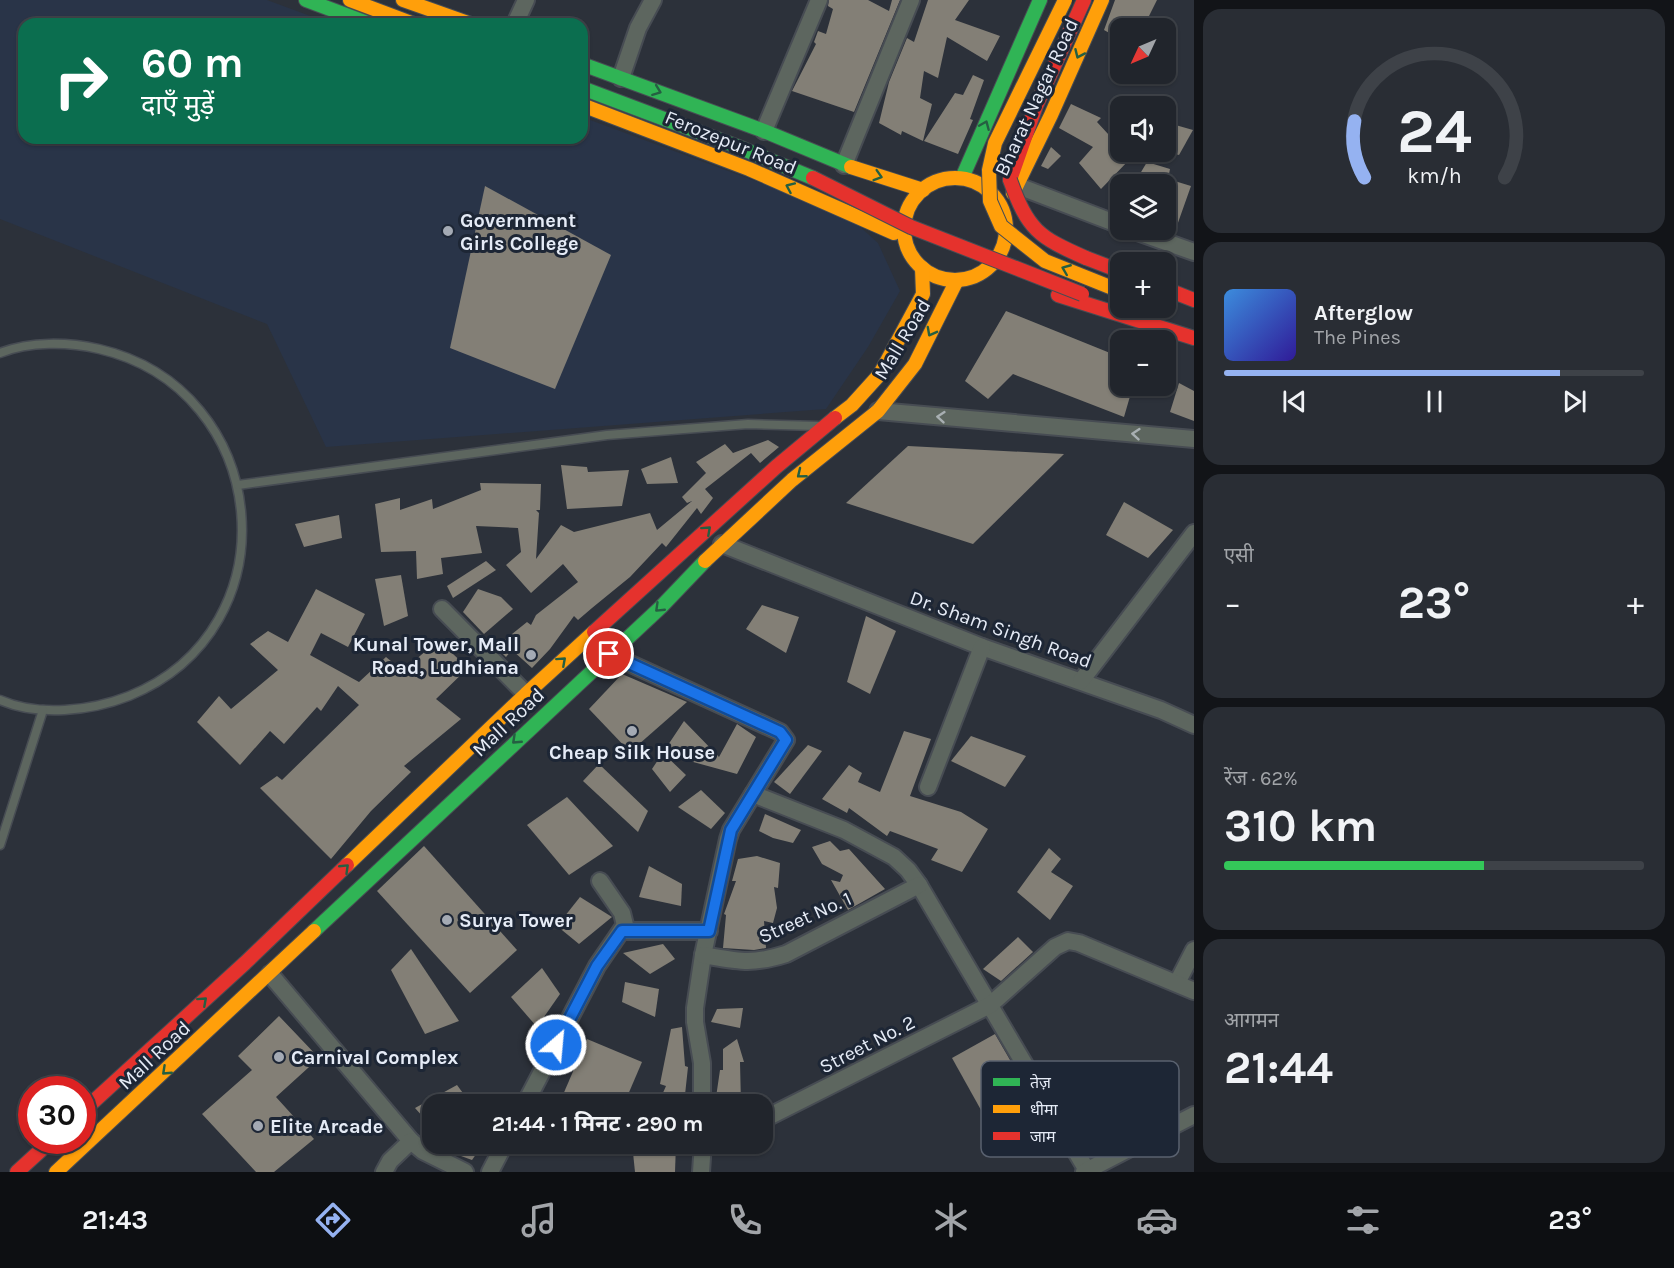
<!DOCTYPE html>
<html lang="hi">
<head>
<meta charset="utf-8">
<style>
  body { margin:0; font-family:Karla,"Noto Sans Devanagari",sans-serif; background:#292d34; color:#f1f3f6; height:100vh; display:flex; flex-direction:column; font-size:22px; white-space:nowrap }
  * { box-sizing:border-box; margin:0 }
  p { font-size:20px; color:#a2a5a9 }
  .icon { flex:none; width:33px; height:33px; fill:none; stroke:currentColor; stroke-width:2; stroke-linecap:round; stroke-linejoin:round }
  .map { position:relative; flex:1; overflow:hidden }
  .side { display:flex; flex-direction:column; gap:9px; padding:9px; background:#121418; width:480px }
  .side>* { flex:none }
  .guide { position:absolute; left:18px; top:18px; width:570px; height:126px; border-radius:18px; box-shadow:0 2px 4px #0004,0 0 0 2px #3e4248; background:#0b6e4f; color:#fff; overflow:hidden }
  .needle { width:39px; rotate:226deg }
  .buttons { position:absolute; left:1110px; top:18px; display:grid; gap:12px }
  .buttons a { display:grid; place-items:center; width:66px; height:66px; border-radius:12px; background:#21252c; box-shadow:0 2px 4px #0004,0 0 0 2px #3e4248; font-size:30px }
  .speed { position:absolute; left:18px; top:1076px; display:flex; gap:12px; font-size:30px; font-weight:700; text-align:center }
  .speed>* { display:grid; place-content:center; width:78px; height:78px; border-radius:50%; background:#21252c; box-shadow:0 2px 4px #0004,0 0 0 2px #3e4248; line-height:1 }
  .speed .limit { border:9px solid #d22; background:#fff; color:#111 }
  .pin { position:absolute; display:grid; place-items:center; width:51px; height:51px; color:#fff; margin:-26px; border:3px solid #fff; border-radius:50%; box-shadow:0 2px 6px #0007 }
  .me { position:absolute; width:66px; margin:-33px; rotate:27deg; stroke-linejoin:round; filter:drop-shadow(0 0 4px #0008) }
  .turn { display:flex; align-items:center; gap:21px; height:126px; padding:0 24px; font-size:27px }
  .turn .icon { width:78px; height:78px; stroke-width:2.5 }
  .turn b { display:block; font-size:42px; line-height:51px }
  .big { font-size:45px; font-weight:700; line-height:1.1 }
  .side .widget { flex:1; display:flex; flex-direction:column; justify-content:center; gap:9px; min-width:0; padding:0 21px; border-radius:18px; background:#292d34 }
  .side .dial { align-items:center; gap:0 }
  .dial svg { height:156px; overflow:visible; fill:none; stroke:#3e4248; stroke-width:7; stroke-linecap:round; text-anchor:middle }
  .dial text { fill:#f1f3f6; stroke:none }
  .song { display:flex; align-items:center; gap:18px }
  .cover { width:72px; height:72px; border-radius:9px; background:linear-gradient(135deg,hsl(210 70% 55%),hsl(250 70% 35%)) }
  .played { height:6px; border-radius:3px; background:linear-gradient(90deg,#95b2f1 80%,#3e4248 80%) }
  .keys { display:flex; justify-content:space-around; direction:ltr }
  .heat { display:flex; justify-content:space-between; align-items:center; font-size:33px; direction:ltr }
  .charge { height:9px; border-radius:4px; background:linear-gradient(90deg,#34c759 62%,#3e4248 0) }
  .trip { position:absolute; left:422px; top:1094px; width:351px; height:60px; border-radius:18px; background:#21252c; box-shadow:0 2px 4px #0004,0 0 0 2px #3e4248; font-weight:700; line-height:60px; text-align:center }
  .tab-bar { display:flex; height:96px; justify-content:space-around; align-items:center; background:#0d0f12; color:#a2a5a9 }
  .tab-bar .icon { width:42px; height:42px }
  .tab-bar .active { color:#95b2f1 }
  .tab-bar b { font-size:27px; color:#f1f3f6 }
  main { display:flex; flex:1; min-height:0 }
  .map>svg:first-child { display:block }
  .built { fill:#293448 }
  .building { fill:#837f76 }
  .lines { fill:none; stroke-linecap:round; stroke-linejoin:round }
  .lane-casing { stroke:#474c53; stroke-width:11 }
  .street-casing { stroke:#474c53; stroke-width:20 }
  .fast-casing { stroke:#474c53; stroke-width:16 }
  .slow-casing { stroke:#474c53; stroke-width:16 }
  .jam-casing { stroke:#474c53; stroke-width:16 }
  .lane { stroke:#5d665f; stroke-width:8 }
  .street { stroke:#5d665f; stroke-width:16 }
  .fast { stroke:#30b455; stroke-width:14 }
  .slow { stroke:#ff9f0a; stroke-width:14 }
  .jam { stroke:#e5322d; stroke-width:14 }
  .slow-bridge-casing { stroke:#474c53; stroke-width:16; stroke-linecap:butt }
  .jam-bridge-casing { stroke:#474c53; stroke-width:16; stroke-linecap:butt }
  .slow-bridge { stroke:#ff9f0a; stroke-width:14 }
  .jam-bridge { stroke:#e5322d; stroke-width:14 }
  .oneway { stroke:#255f42 }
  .oneway2 { stroke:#a8afb2 }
  .route-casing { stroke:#114b97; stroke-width:15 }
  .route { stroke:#1a73e8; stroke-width:10 }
  .poi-dot { fill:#a4aab4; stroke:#1d2635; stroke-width:2 }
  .labels { text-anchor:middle; stroke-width:6; stroke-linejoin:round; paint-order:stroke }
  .street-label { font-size:20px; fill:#e5ebf6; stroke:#1d2635 }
  .poi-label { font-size:20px; font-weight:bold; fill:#e5ebf6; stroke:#1d2635; text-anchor:start }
  .key { fill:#1d2635; stroke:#59616f; stroke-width:1.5 }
  .key-label { font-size:16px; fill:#e5ebf6 }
</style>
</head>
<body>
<main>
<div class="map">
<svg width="1194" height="1172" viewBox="0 0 1194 1172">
  <rect width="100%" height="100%" fill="#2c313a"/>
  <!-- built -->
  <path class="built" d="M0,0h267l65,24h-308v114h558v-21l265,98 31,28 22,48 -32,56 -42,62 -500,38 -59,-123 -267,-105z"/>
  <!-- building -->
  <g class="building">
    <path d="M829,0h39l21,11 3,-11h8l-46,112 -62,-21 24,-47 -2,-2 4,-11 8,3 7,-25 -5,-3z"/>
    <path d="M928,0h41l-14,20 45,16 -13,25 -40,-24 -9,41 -14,-7 -4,27 12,6 -9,37 -21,-10 -1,4 -22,-12 10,-41 18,-44 7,4z"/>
    <path d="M1115,0h42l-14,28h-23v11l-16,-9z"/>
    <path d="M973,75l11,5 -14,39 3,1 -15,34 -34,-13 31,-48 8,2z"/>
    <path d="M1071,104l30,14 -4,4 23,25v5h5l6,6 -30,31 -22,-26 14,-16 -34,-19z"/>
    <path d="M1172,124l21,6 -14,25 -13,-4v-9z"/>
    <path d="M1051,147l10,9 -13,13 -7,-3z"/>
    <path d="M1147,162l23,7 -2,10 23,7 -17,48 -8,-3v-47h-32z"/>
    <path d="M485,186l126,69 -56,134 -105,-41z"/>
    <path d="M1006,311l114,46v29h13l-9,31 -111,-43 -25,25 -23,-18z"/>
    <path d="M1179,383l15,8v30l-24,-9z"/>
    <path d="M768,440l11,7 -19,16 -9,-10 -46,36 8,9 -12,16 -4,-6 -31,39 -4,-4 -32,34 -38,31 -14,12 -4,-4 -24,33 -18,19 -20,-18 -6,7 -10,-10 31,-25 4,3 5,-10 42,-33 -15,-18 -32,29 -25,-28 15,-13 -3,-24 -42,-2 6,27 -41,5 2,16 -26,5 -1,-28 -35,1 -6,-48 25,-6v12l32,-11 1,10 48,-19 -1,-7 61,1 -1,26h-4l3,3 -3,46 25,-34 13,7 76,-19 7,17 35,-29 -5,2 -5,-6 24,-24 -10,-11 29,-18 8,9z"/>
    <path d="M908,446l156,8 -91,90 -127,-41z"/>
    <path d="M671,457l7,26 -31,1 -6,-15z"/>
    <path d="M561,465l26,2 1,5 41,-2 -7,36 -55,3z"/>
    <path d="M1124,502l49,28 -25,28 -42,-23z"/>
    <path d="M339,515l3,23 -38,9 -9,-23z"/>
    <path d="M486,561l10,9 -43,28 -6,-12z"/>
    <path d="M401,575l7,41 -24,10 -9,-47z"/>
    <path d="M316,589l49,25 -17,33 -27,-14 -11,22 49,27 27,-25 17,14 35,-31 30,28 -32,31 25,20 -57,47 7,6 -40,39 -40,48 -71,-71 17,-12 5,4 77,-75 -21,-19 -17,25 -4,-4 -33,37 -14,-13 -30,34 -43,-43 22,-26 12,13 47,-39 -28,-26 18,-13 20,11z"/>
    <path d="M478,589l23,8 12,12 -29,25 -21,-22z"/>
    <path d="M762,605l37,12 -13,36 -40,-24z"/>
    <path d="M866,616l30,15 -26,63 -23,-12z"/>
    <path d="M622,674l65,28 -57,50 -41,-43z"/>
    <path d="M684,721l35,36 18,-33 19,13 -19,37 -73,-20 22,21 -16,17 -18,-23z"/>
    <path d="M904,731l27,8 -21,57 51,16 27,17 -26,43 -31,-12 7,-11 -48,-18 -3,5 -38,-28 -2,5 -25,-14 27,-34 13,8 -4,9 22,10z"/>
    <path d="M971,736l55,20 -21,31 -54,-26z"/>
    <path d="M808,745l14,6 -32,43 -16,-12z"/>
    <path d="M599,764l49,47 -10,21 -55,-51z"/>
    <path d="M701,790l24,23 -14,16 -33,-22z"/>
    <path d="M567,797l46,49 -44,29 -42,-50z"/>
    <path d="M765,814l36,16 -8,13 -20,-5 -14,-7z"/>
    <path d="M830,841l10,10 9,-2 36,40 -37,21 -17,-30 9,2 3,-7 -21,-11 -10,-17z"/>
    <path d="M424,846l93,104 -47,43 -93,-102z"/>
    <path d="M1049,848l12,11 -10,13 22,14 -23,34 -33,-28z"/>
    <path d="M757,856l23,7 -2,25 -4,-1 3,21 -4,15 -9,-2 2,27 -12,2 -31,-2 3,-33 -2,-1 12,-33h-4l6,-22z"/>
    <path d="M649,866l33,18 -1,22 -42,-9z"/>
    <path d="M580,897l32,20 -33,27 -22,-18z"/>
    <path d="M1018,937l15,15 -32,29 -18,-12z"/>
    <path d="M663,944l12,15 -25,15 -27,-21z"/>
    <path d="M411,949l48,72 -34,13 -34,-64z"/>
    <path d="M542,968l18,26 -23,33 -26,-30z"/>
    <path d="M625,982l34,7 -4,28 -33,-15z"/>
    <path d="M743,1008l-3,20 -29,-6 6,-13z"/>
    <path d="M279,1016l40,42 -43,39 38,42 -40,33h-18l-54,-58 50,-44 -14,-14z"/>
    <path d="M682,1027l3,39 3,1 -4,37h-26l8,-18 -6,-2 11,-55z"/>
    <path d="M995,1034l30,52 -44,24 -29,-52z"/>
    <path d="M587,1039l55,23 -18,42h-65z"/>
    <path d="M737,1039l7,23h-4l1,42h-26l5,-34h3v-21z"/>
    <path d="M457,1085l14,19h-39v23l-17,-19z"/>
    <path d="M456,1143h28l-12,17 -22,-8z"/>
    <path d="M632,1143h44l-1,29h-40z"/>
  </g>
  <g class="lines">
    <defs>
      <g id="lane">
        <path d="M0,353c30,-12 68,-11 99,-4 173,40 196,280 30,347 -38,15 -91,21 -129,4"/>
        <path d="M238,485l369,-50 141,-11 70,2"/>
        <path d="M0,845l43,-135"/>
      </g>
      <g id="street">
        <path d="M515,24l11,-24"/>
        <path d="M621,78l17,-50 15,-28"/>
        <path d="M764,131l55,-131"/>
        <path d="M844,165l67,-165"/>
        <path d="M1018,186l102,39"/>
        <path d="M1132,230l62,22"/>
        <path d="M878,411l316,28"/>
        <path d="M722,544l260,103 179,63 33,15"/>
        <path d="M442,609l84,85"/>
        <path d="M609,654l171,78 6,8 -55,90 -3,9 -25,116 -8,53v14l7,41v41"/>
        <path d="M1081,681l113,-148"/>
        <path d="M928,787l54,-140"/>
        <path d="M753,794l91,36 50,27 14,13 11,15 169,287"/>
        <path d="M622,931h87"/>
        <path d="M703,955c35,6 48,10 83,-1l133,-69"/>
        <path d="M270,974l141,167 12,10 42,21"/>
        <path d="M1177,983l17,-33"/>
        <path d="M525,1104l72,-138 28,-41 -3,-12 -22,-32"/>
        <path d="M762,1120l228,-115 65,-58 13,-6 11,2 115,48"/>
        <path d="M384,1172l6,-11 21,-20"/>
        <path d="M490,1172l15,-29"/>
        <path d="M701,1172l2,-29"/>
        <path d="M1084,1172l110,-57"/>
      </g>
      <g id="fast">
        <path d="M306,0l64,24"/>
        <path d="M582,64l182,67 87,36"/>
        <path d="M582,88l154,58 77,32"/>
        <path d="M962,178l78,-178"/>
        <path d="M314,931l347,-324 44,-46"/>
      </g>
      <g id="slow">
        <path d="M350,0l64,24"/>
        <path d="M403,0l68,24"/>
        <path d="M582,105l167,64 145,64"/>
        <path d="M851,167l72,23"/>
        <circle cx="955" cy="229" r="51"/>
        <path d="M1013,193l38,-78 51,-115"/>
        <path d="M835,418l17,-13 28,-31 43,-80 -1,-26"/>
        <path d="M705,561l87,-81 86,-69 37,-47 42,-84"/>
        <path d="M347,865l179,-171 68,-62"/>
        <path d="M56,1172l258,-241"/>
      </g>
      <g id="jam">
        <path d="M1010,180l26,-74 48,-106"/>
        <path d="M1086,258l34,13"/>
        <path d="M1166,289l28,11"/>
        <path d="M1058,295l136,43"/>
        <path d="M594,632l182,-165 59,-49"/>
        <path d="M82,1112l163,-149 102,-98"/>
        <path d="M17,1172l35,-32"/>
      </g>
    </defs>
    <!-- lane casing -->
    <use href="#lane" class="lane-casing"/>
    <!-- street casing -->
    <use href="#street" class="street-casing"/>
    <!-- fast casing -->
    <use href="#fast" class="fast-casing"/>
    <!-- slow casing -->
    <use href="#slow" class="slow-casing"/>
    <!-- jam casing -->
    <use href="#jam" class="jam-casing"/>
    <!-- lane -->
    <use href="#lane" class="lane"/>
    <!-- street -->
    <use href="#street" class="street"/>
    <!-- fast -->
    <use href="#fast" class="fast"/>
    <!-- slow -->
    <use href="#slow" class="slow"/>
    <!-- jam -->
    <use href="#jam" class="jam"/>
    <defs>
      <path id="slow-bridge" d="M1065,0l-70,143 -6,27 1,31 11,25 44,35 75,30"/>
      <g id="jam-bridge">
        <path d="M813,178l98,49 171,67"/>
        <path d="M1010,180c18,50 28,57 76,78"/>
      </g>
    </defs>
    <!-- slow-bridge casing -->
    <use href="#slow-bridge" class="slow-bridge-casing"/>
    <!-- jam-bridge casing -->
    <use href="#jam-bridge" class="jam-bridge-casing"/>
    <!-- slow-bridge -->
    <use href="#slow-bridge" class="slow-bridge"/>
    <!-- jam-bridge -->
    <use href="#jam-bridge" class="jam-bridge"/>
  </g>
  <!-- one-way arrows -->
  <defs><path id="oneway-chevron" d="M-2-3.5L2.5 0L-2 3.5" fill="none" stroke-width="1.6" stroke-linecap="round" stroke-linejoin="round" transform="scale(1.5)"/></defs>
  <g class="oneway">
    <use href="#oneway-chevron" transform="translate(1079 54) rotate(114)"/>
    <use href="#oneway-chevron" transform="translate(657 91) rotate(21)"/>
    <use href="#oneway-chevron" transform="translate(985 125) rotate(-67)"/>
    <use href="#oneway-chevron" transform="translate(878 176) rotate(17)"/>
    <use href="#oneway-chevron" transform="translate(790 187) rotate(-156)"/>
    <use href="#oneway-chevron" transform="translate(1066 269) rotate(-158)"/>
    <use href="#oneway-chevron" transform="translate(931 332) rotate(118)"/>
    <use href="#oneway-chevron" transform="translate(801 474) rotate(141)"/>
    <use href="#oneway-chevron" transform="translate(707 530) rotate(-42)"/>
    <use href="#oneway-chevron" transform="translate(659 608) rotate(136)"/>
    <use href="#oneway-chevron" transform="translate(562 661) rotate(-42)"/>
    <use href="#oneway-chevron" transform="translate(516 740) rotate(137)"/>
    <use href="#oneway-chevron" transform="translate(345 868) rotate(-44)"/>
    <use href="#oneway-chevron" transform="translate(203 1001) rotate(-42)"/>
    <use href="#oneway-chevron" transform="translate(166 1071) rotate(137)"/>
  </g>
  <g class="oneway2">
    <use href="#oneway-chevron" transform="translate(941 417) rotate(-175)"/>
    <use href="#oneway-chevron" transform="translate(1136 434) rotate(-175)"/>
  </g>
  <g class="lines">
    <defs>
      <path id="route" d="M556,1045l41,-79 25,-35h87l22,-101 55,-90 -6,-8 -171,-78"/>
    </defs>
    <!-- route casing -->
    <use href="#route" class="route-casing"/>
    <!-- route -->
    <use href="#route" class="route"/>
  </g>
  <!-- markers -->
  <g class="poi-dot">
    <circle cx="448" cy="231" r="6"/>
    <circle cx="531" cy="655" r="6"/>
    <circle cx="632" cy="731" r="6"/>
    <circle cx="447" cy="920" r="6"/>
    <circle cx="279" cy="1057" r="6"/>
    <circle cx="258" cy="1126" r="6"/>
  </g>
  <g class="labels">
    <!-- street labels -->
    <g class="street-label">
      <text transform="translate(1036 97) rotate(-65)" y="7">Bharat Nagar Road</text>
      <text transform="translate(731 142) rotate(22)" y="7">Ferozepur Road</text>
      <text transform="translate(902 339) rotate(-59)" y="7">Mall Road</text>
      <text transform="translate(1001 629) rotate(20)" y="7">Dr. Sham Singh Road</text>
      <text transform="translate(508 722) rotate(-43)" y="7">Mall Road</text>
      <text transform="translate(805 917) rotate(-24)" y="7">Street No. 1</text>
      <text transform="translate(867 1044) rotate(-27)" y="7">Street No. 2</text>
      <text transform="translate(154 1055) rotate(-43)" y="7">Mall Road</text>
    </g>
    <!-- poi labels -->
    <g class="poi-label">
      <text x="460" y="227">Government<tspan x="460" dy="23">Girls College</tspan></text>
      <text x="519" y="651" text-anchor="end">Kunal Tower, Mall<tspan x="519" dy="23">Road, Ludhiana</tspan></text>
      <text x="632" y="759" text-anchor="middle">Cheap Silk House</text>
      <text x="459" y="927">Surya Tower</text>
      <text x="291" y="1064">Carnival Complex</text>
      <text x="270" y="1133">Elite Arcade</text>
    </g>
  </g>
  <!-- legend -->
  <rect x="981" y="1061" width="198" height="96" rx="9" class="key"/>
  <rect x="993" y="1078" width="27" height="8" fill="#30b455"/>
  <rect x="993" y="1105" width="27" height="8" fill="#ff9f0a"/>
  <rect x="993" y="1132" width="27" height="8" fill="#e5322d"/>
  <g class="key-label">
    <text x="1030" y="1088">तेज़</text>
    <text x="1030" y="1115">धीमा</text>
    <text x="1030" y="1142">जाम</text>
  </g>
</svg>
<div class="buttons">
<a><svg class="needle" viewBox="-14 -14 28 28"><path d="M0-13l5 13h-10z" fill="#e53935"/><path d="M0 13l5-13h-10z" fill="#a2a5a9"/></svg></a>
<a><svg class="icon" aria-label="sound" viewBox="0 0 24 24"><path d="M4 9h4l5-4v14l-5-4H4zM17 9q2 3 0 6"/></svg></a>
<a><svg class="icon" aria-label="layers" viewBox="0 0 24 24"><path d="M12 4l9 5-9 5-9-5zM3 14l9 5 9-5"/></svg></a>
<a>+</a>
<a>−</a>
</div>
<div class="speed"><div class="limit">30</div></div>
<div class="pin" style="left:609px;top:654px;background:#d93025"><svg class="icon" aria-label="arrive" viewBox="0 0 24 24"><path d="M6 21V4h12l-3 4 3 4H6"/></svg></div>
<svg class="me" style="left:556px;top:1045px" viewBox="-20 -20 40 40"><circle r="17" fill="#1a73e8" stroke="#fff" stroke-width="3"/><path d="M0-11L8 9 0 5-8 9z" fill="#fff"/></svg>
<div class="trip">21:44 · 1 मिनट · 290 m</div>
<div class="guide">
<div class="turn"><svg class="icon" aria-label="right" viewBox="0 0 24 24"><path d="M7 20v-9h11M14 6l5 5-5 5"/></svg><div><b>60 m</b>दाएँ मुड़ें</div></div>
</div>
</div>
<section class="side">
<div class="widget dial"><svg viewBox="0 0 100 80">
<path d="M14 69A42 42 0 1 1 86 69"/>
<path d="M14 69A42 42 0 0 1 9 40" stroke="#95b2f1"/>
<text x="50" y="56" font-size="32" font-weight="700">24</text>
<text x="50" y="72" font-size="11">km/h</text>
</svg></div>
<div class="widget">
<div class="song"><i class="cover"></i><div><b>Afterglow</b><p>The Pines</p></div></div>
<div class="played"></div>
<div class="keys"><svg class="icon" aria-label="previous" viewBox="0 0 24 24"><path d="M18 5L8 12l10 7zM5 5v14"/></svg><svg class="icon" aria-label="pause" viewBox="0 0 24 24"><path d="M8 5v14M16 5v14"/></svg><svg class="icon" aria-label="next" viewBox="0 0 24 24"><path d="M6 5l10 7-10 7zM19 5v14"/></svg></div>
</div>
<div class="widget"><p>एसी</p>
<div class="heat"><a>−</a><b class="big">23°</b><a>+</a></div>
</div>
<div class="widget"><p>रेंज · 62%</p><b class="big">310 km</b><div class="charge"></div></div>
<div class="widget"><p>आगमन</p><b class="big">21:44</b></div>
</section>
</main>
<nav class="tab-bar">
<b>21:43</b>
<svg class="icon active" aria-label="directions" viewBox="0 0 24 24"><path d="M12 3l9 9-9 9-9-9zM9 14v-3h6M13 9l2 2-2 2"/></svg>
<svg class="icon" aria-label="music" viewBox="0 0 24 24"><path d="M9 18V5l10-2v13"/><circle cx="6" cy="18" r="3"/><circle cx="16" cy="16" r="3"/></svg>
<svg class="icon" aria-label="phone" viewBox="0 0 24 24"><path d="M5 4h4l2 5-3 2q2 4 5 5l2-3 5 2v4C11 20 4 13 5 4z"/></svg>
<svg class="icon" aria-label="climate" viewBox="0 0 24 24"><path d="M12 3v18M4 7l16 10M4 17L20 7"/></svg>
<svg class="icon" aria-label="car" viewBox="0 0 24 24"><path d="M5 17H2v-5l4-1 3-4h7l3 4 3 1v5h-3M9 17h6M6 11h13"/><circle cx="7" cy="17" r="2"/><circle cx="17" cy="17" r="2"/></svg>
<svg class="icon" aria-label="filters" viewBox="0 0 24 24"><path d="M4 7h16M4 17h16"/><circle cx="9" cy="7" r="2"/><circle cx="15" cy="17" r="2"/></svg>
<b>23°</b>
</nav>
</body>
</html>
